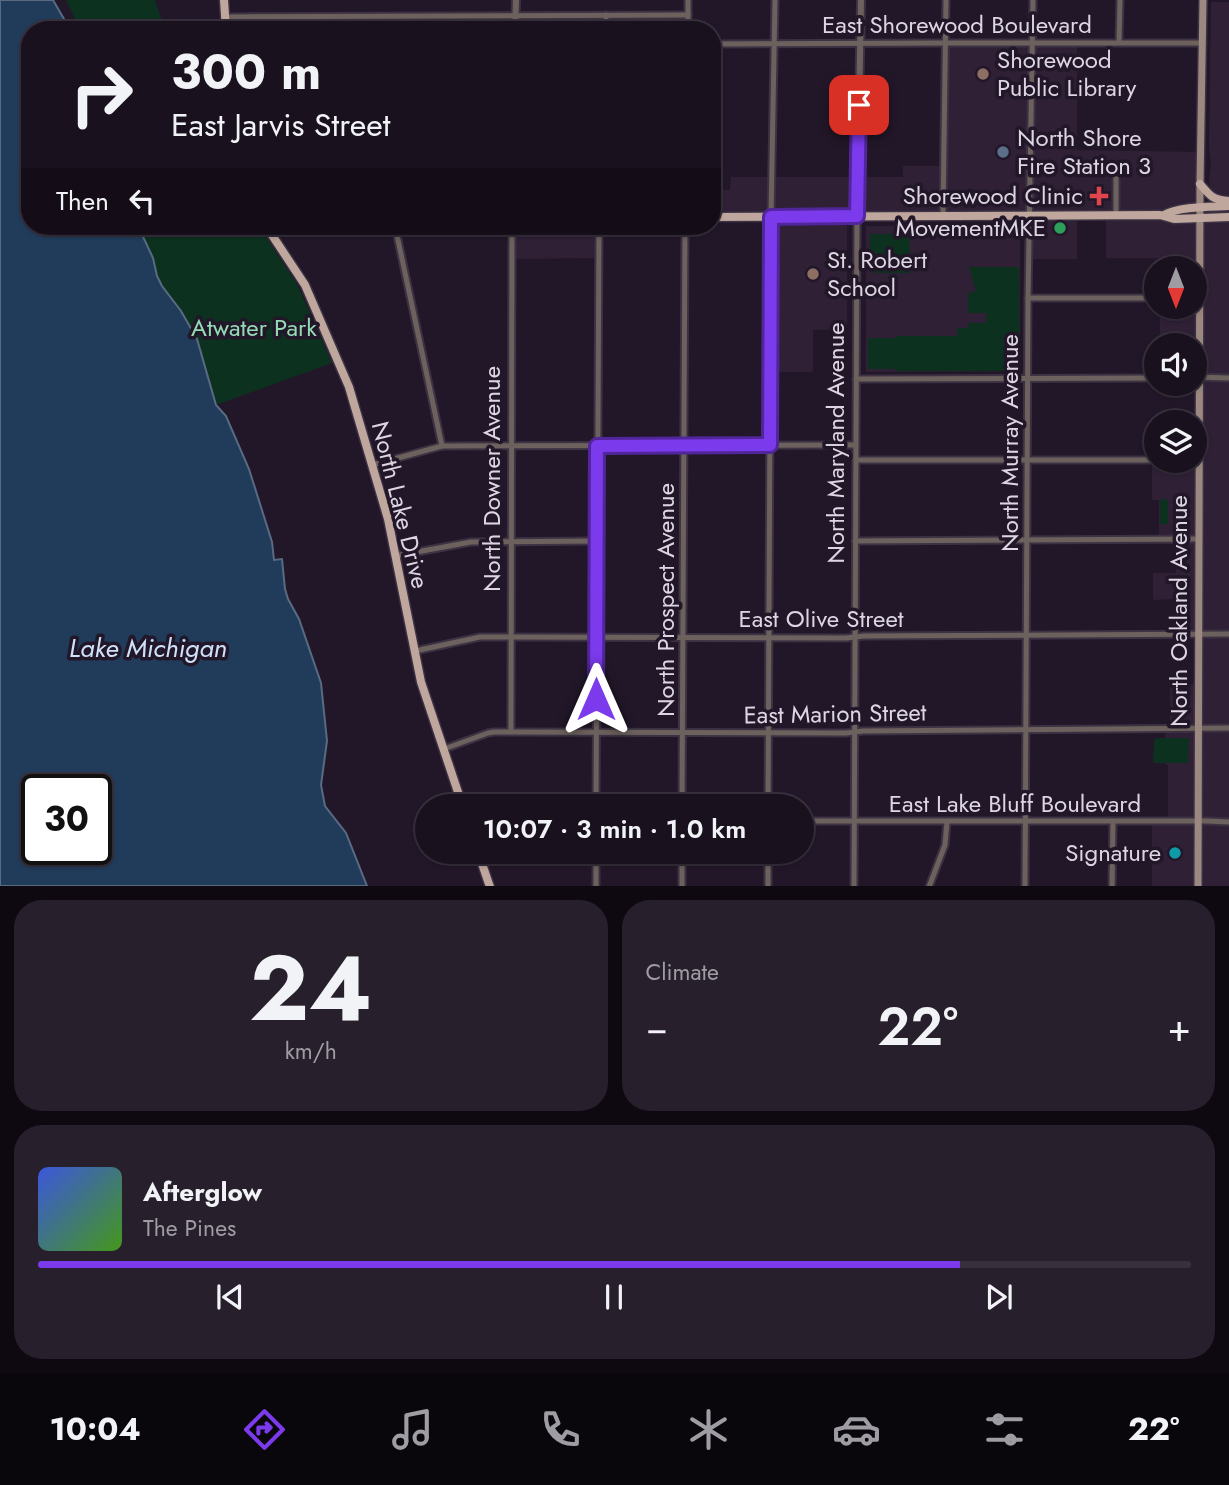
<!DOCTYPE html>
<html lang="en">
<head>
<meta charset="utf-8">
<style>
  body { margin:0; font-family:Jost,sans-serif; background:#271f2c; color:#f1f3f6; height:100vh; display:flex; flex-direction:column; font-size:26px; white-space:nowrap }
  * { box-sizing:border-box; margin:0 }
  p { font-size:23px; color:#9f9da4 }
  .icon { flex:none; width:38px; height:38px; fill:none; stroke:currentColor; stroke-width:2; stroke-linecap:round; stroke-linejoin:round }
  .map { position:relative; height:886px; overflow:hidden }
  .sheet { display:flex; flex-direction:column; gap:14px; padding:14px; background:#0e0911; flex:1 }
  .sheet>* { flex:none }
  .hud { position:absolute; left:21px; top:21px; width:700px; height:214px; border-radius:28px; box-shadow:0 2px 5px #0004,0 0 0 2px #38313d; background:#1a111f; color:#f1f3f6; overflow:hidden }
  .needle { width:46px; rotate:180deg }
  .fabs { position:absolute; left:1144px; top:256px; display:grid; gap:14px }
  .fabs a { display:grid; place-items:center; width:63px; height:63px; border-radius:50%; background:#1a111f; box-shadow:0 2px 5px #0004,0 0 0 2px #38313d; font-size:35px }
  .speed { position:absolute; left:21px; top:774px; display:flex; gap:14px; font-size:35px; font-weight:700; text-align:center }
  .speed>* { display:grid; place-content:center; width:91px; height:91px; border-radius:50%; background:#1a111f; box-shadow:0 2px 5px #0004,0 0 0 2px #38313d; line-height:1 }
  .speed .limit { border:4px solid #111; border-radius:10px; background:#fff; color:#111 }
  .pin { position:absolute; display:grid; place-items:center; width:60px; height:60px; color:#fff; margin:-30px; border-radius:14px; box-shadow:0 4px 10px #0006 }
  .me { position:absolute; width:77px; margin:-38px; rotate:0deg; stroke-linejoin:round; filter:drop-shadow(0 0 5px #0008) }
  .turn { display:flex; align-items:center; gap:24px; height:147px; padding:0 35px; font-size:32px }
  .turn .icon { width:91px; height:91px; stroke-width:2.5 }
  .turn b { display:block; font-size:49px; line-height:60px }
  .then { display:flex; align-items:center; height:66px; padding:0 35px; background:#0003; gap:14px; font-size:26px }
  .big { font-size:52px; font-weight:600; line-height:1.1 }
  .sheet .widget { flex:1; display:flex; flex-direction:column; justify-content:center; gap:10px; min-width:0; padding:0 24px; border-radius:28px; background:#271f2c }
  .sheet .dial { align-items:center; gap:0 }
  .dial b { font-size:91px; line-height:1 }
  .song { display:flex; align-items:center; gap:21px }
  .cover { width:84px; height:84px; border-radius:10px; background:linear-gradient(135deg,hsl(230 70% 55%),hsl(100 70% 35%)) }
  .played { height:7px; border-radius:4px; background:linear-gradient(90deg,#7c3aed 80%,#38313d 80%) }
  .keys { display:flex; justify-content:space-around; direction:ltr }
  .heat { display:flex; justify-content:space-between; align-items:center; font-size:38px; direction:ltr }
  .sheet .tiles { flex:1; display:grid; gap:14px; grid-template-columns:1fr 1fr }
  .widget:last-child { grid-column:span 2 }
  .trip { position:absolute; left:415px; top:794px; width:399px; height:70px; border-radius:35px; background:#1a111f; box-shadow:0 2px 5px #0004,0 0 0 2px #38313d; font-weight:600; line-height:70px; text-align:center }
  .tabs { display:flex; height:112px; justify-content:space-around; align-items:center; background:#0a070c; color:#9f9da4 }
  .tabs .icon { width:49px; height:49px }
  .tabs .selected { color:#7c3aed }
  .tabs b { font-size:32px; color:#f1f3f6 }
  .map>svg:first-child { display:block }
  .built { fill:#2f2036 }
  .green { fill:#0d311f }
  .water { fill:#213c5a; stroke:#596a83; stroke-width:2; fill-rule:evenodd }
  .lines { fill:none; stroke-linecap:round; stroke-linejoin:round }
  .minor-casing { stroke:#3c3243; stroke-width:9 }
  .tertiary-casing { stroke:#3c3243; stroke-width:10 }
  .secondary-casing { stroke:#3c3243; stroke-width:10 }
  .primary-casing { stroke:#3c3243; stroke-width:11 }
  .minor { stroke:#6c615c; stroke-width:5 }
  .tertiary { stroke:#6c615c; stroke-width:6 }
  .secondary { stroke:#9b8880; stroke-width:7 }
  .primary { stroke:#bfa79d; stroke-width:8 }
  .route-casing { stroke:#51269a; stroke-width:18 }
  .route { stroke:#7c3aed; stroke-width:12 }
  .education-dot { fill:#8d6e63; stroke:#221729; stroke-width:2.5 }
  .service-dot { fill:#5c6f8a; stroke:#221729; stroke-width:2.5 }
  .health-dot { fill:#e0444e; stroke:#221729; stroke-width:2.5 }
  .leisure-dot { fill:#2e9e5b; stroke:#221729; stroke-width:2.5 }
  .culture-dot { fill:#0f9aa8; stroke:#221729; stroke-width:2.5 }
  .labels { text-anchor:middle; stroke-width:7; stroke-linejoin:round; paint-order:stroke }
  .street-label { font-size:24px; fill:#ddd6e2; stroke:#221729 }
  .poi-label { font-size:24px; fill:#ddd6e2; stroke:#221729; text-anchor:start }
  .park-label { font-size:24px; fill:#93dbb3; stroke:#221729 }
  .water-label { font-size:26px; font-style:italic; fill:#cfe2f9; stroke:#221729 }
</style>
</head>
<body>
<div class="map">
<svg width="1229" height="887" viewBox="0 0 1229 887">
  <rect width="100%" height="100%" fill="#221729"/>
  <!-- built -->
  <g class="built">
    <path d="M1211,2h18v196l-10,-1 -8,-6 -2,-10 2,-18 -2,-16z"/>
    <path d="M945,43h132v107l123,2v60l29,-2v676h-77v-64l16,-1v-56l-3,-1v-35h5v-45h28v-49h-24v-36l-21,1v-27h23v-33h-17v-40h-7v-40h47l1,-110 -5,-1v-4h-35v-39h35v-38h-34l-1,-10h-54v-42h-29v43h-49l1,-44 -317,2v-27h18l1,-13h172v-11h40z"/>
    <path d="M844,225l3,1v103l-34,1v42h-34v-146z"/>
    <path d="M512,226h88l-1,32 -87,1z"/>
    <path d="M866,226h154v145l-154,1z"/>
  </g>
  <!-- green -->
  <g class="green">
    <path d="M66,0h89l10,30h-91l1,-11z"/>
    <path d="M138,226h121l39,60 34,77 -116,42 -19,-66 -16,-28 -19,-25 -5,-10 -4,-18z"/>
    <path d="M870,234h40v39h-36l-4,-5z"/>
    <path d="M969,267h49l1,2 1,102h-124v-2h-28v-31h28v-2h61v-8h11v-5h18v-10h-18v-20l8,-2z"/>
    <path d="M1160,499l8,1v24h-8z"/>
    <path d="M1156,738h33l-1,25h-35l1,-23z"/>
  </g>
  <!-- water -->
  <path class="water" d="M0,0h53l11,19 4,11h-38v196h108l15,32 4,18 5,10 19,25 16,28 19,66 10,11 23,53 23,73 2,18 8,-1 3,30 3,10 11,20 22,64 6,58 -6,44 4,21 21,27 21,53h-367zM37,789h59v60h-59z"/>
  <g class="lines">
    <defs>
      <g id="minor">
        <path d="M225,17l463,-2"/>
        <path d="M606,30v-15"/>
        <path d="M688,30v-30"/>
        <path d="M1119,42l1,-42"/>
        <path d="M712,44l233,-1h258"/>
        <path d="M943,215l3,-215"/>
        <path d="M1116,216v-39"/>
        <path d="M395,226l47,220"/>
        <path d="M1028,298h129"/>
        <path d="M1195,377l34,1"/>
        <path d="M856,379l301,-1"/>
        <path d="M856,460h301"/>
        <path d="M372,465l70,-19 413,-1"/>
        <path d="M855,541l344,-2"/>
        <path d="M395,556l76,-14 126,-1"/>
        <path d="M415,651l65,-14 366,1 18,-2 365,-2"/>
        <path d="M511,732l1,-506"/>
        <path d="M444,749l44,-16 6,-1 352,1 17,-2 366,-3"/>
        <path d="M596,807l3,-581"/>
        <path d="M682,807l3,-581"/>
        <path d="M768,807l3,-590 4,-217"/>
        <path d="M802,821h405l22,1"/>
        <path d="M682,852v35"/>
        <path d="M596,887v-35"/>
        <path d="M768,887v-35"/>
        <path d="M854,887l3,-671"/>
        <path d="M929,887l16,-42 2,-23"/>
        <path d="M1025,887l3,-589 5,-298"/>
        <path d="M1112,887l1,-65"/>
      </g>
      <g id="tertiary">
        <path d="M515,30l1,-30"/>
        <path d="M857,216l4,-216"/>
      </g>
      <path id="secondary" d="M1198,887l2,-703 3,-184"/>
      <g id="primary">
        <path d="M224,0l2,30"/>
        <path d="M1200,184c10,12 13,16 29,17"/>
        <path d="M1164,215c15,-9 47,-8 65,-9"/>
        <path d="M712,217l448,-2 14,4 55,-2"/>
        <path d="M266,226l39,59 44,102 39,132 33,163 42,125"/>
        <path d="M478,852l12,35"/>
      </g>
    </defs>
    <!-- minor casing -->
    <use href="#minor" class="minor-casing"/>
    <!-- tertiary casing -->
    <use href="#tertiary" class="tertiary-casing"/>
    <!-- secondary casing -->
    <use href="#secondary" class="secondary-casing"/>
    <!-- primary casing -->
    <use href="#primary" class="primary-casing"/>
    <!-- minor -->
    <use href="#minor" class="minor"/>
    <!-- tertiary -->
    <use href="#tertiary" class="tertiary"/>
    <!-- secondary -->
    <use href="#secondary" class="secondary"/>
    <!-- primary -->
    <use href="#primary" class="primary"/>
  </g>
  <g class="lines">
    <defs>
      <path id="route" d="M596,699l1,-253 173,-1 1,-228 86,-1 2,-111"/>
    </defs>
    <!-- route casing -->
    <use href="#route" class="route-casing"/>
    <!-- route -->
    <use href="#route" class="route"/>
  </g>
  <!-- markers -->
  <g class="education-dot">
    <circle cx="983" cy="74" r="7"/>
    <circle cx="813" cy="274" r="7"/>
  </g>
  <circle class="service-dot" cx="1003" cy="152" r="7"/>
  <path class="health-dot" d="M1095.5 185.5h7v7h7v7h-7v7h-7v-7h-7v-7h7z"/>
  <circle class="leisure-dot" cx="1060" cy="228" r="7"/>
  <circle class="culture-dot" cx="1175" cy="853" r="7"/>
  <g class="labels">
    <!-- street labels -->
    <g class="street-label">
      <text x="957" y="33">East Shorewood Boulevard</text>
      <text transform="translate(836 443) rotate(-90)" y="8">North Maryland Avenue</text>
      <text transform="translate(1010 443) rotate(-90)" y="8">North Murray Avenue</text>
      <text transform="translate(492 479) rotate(-90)" y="8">North Downer Avenue</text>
      <text transform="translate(400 505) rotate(76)" y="8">North Lake Drive</text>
      <text transform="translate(666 600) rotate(-90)" y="8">North Prospect Avenue</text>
      <text transform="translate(1179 611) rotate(-90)" y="8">North Oakland Avenue</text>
      <text x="821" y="627">East Olive Street</text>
      <text transform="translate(835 714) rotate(-1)" y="8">East Marion Street</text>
      <text x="1015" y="812">East Lake Bluff Boulevard</text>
    </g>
    <!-- poi labels -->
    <g class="poi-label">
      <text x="997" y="68">Shorewood<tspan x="997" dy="28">Public Library</tspan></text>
      <text x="1017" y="146">North Shore<tspan x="1017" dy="28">Fire Station 3</tspan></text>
      <text x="1083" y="204" text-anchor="end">Shorewood Clinic</text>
      <text x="1046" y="236" text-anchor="end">MovementMKE</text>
      <text x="827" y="268">St. Robert<tspan x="827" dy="28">School</tspan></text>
      <text x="1161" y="861" text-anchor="end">Signature</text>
    </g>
    <!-- park labels -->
    <g class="park-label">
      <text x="254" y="336">Atwater Park</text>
    </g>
    <!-- water labels -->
    <g class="water-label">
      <text x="148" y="657">Lake Michigan</text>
    </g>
  </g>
</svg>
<div class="fabs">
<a><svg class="needle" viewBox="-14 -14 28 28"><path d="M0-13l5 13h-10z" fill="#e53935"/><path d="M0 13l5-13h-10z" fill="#9f9da4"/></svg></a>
<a><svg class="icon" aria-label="sound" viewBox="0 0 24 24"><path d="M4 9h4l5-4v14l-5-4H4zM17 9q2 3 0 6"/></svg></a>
<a><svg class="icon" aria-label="layers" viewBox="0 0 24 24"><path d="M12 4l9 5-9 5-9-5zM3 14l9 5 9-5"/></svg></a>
</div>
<div class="speed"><div class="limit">30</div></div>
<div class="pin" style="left:859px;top:105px;background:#d93025"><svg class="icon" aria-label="arrive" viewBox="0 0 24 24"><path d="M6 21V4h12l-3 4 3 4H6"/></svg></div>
<svg class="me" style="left:596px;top:699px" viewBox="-20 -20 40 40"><path d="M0-17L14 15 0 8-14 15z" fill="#7c3aed" stroke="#fff" stroke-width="4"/></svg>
<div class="trip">10:07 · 3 min · 1.0 km</div>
<div class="hud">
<div class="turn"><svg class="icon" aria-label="right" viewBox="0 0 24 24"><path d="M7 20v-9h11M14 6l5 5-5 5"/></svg><div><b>300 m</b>East Jarvis Street</div></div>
<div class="then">Then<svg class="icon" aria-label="left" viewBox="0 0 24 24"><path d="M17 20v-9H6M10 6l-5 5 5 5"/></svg></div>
</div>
</div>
<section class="sheet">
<div class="tiles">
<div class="widget dial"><b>24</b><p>km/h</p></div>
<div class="widget"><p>Climate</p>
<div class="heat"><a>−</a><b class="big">22°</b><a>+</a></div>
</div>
<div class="widget">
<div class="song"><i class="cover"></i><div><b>Afterglow</b><p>The Pines</p></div></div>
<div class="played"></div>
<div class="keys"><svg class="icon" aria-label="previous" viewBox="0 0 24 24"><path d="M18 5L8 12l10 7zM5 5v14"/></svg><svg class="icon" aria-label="pause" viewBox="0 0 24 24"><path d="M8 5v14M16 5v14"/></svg><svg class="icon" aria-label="next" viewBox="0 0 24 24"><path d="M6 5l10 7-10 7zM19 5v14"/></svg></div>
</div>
</div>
</section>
<nav class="tabs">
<b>10:04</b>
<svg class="icon selected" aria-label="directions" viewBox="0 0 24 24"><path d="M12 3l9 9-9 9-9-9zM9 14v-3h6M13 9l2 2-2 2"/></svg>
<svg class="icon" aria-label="music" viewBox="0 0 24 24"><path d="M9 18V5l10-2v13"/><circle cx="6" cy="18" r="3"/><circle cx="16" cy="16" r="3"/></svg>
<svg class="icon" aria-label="phone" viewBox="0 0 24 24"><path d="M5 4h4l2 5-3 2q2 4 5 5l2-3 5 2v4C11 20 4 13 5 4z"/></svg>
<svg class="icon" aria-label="climate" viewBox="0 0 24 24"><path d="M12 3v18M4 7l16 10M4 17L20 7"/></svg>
<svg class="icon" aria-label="car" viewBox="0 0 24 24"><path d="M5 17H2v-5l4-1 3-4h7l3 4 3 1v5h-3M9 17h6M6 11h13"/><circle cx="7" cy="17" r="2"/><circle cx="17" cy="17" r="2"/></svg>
<svg class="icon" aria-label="filters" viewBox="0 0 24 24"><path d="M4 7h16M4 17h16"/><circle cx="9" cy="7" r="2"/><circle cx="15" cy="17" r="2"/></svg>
<b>22°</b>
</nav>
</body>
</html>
